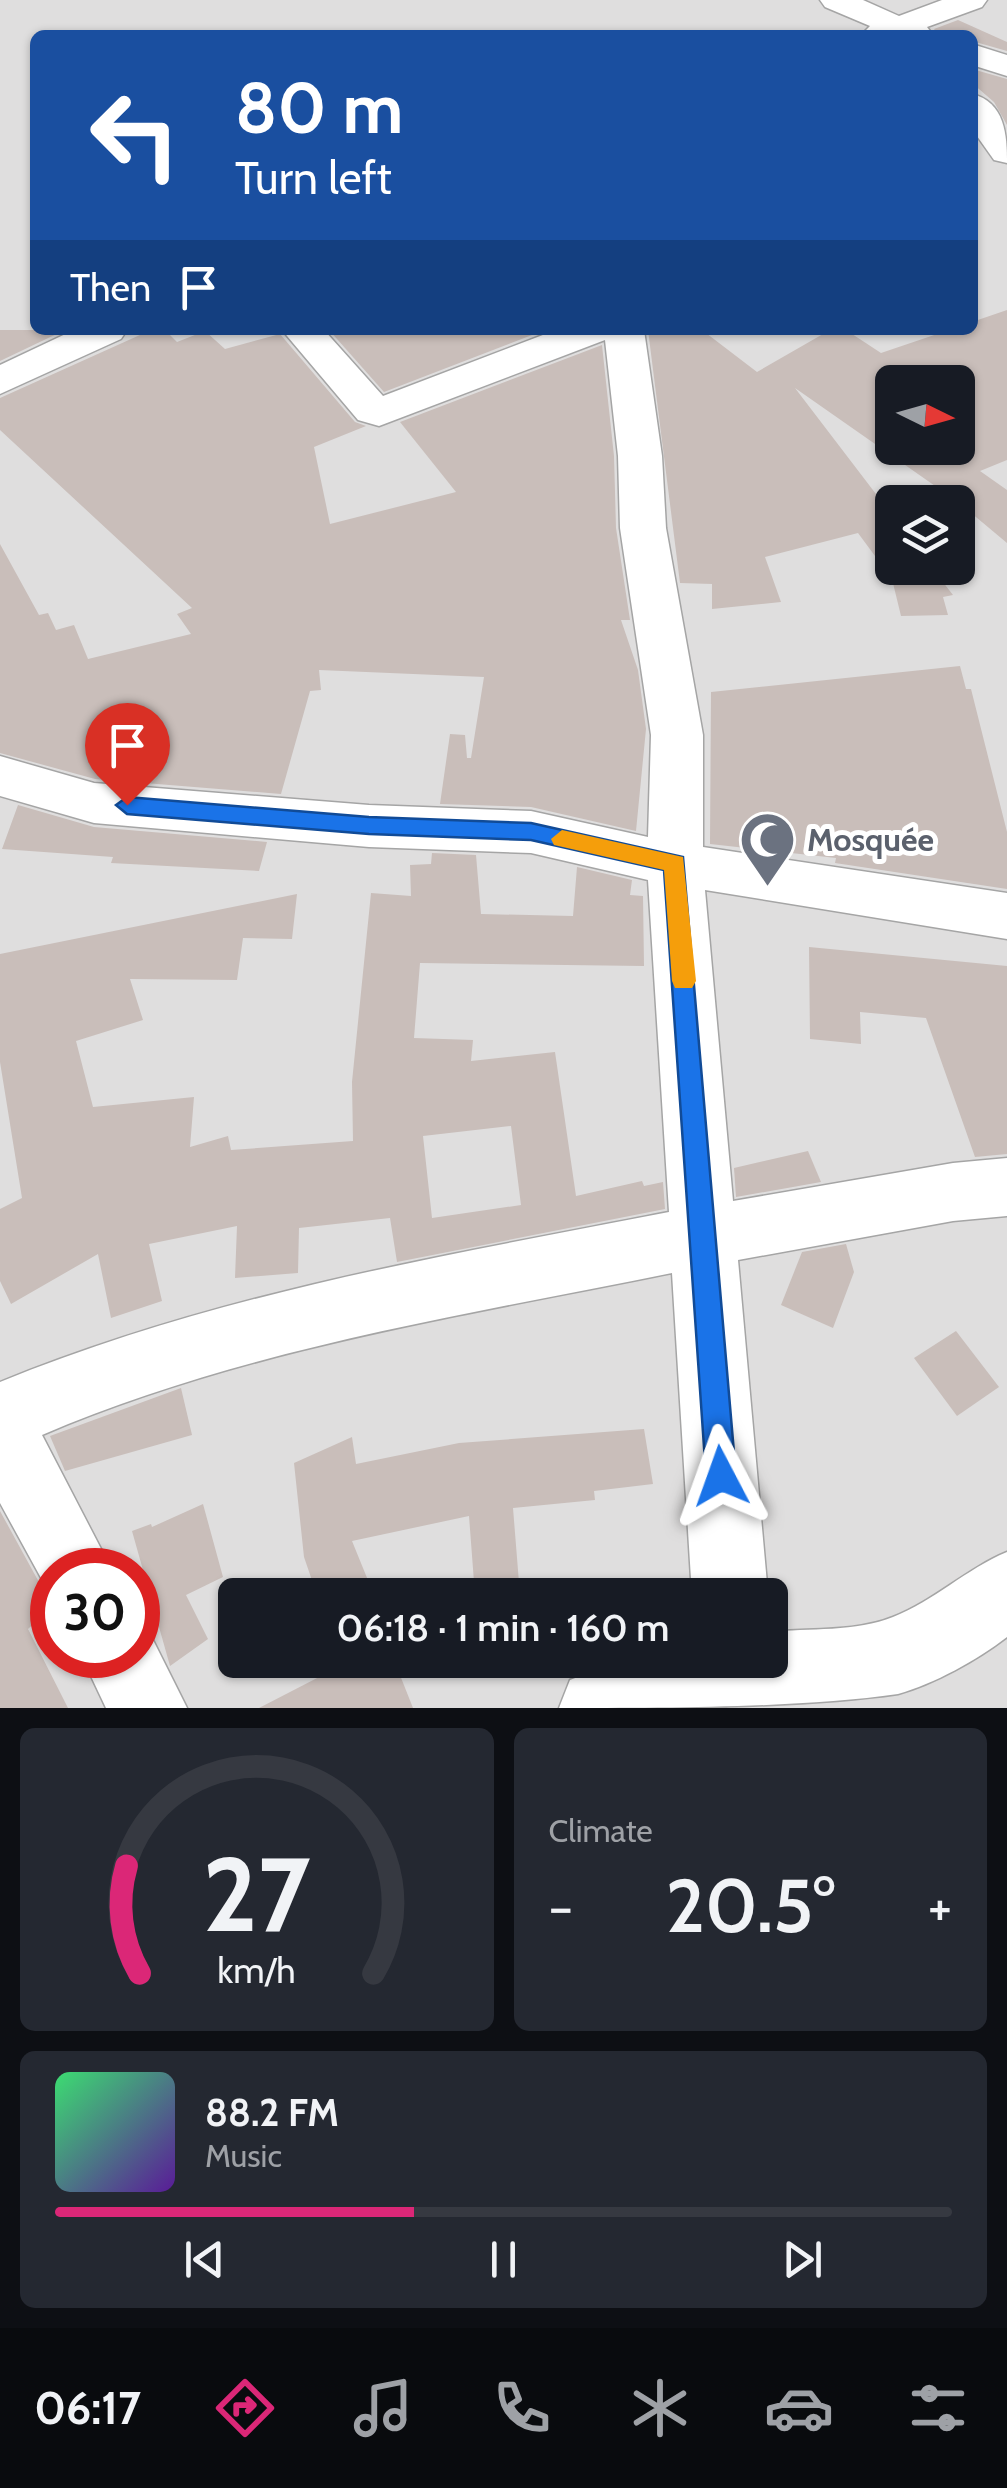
<!DOCTYPE html>
<html lang="en">
<head>
<meta charset="utf-8">
<style>
  body { margin:0; font-family:Cabin,sans-serif; background:#242831; color:#f1f3f6; height:100vh; display:flex; flex-direction:column; font-size:38px; white-space:nowrap }
  * { box-sizing:border-box; margin:0 }
  p { font-size:32px; color:#9ea1a6 }
  .icon { flex:none; width:55px; height:55px; fill:none; stroke:currentColor; stroke-width:2; stroke-linecap:round; stroke-linejoin:round }
  .map { position:relative; height:1708px; overflow:hidden }
  .sheet { display:flex; flex-direction:column; gap:20px; padding:20px; background:#0d0f14; flex:1 }
  .sheet>* { flex:none }
  .guide { position:absolute; left:30px; top:30px; width:948px; height:305px; border-radius:15px; box-shadow:0 2px 8px #0004; background:#1a4fa0; color:#fff; overflow:hidden }
  .needle { width:65px; rotate:95deg }
  .tools { position:absolute; left:875px; top:365px; display:grid; gap:20px }
  .tools a { display:grid; place-items:center; width:100px; height:100px; border-radius:15px; background:#171b24; box-shadow:0 2px 8px #0004; font-size:50px }
  .speed { position:absolute; left:30px; top:1548px; display:flex; gap:20px; font-size:50px; font-weight:700; text-align:center }
  .speed>* { display:grid; place-content:center; width:130px; height:130px; border-radius:50%; background:#171b24; box-shadow:0 2px 8px #0004; line-height:1 }
  .speed .limit { border:15px solid #d22; background:#fff; color:#111 }
  .pin { position:absolute; display:grid; place-items:center; width:85px; height:85px; color:#fff; margin:-102px -42px; border-radius:50% 50% 50% 0; rotate:-45deg; box-shadow:0 0 10px #0007 }
  .pin .icon { rotate:45deg }
  .me { position:absolute; width:110px; margin:-55px; rotate:356deg; stroke-linejoin:round; filter:drop-shadow(0 0 8px #0008) }
  .turn { display:flex; align-items:center; gap:35px; height:210px; padding:0 40px; font-size:45px }
  .turn .icon { width:130px; height:130px; stroke-width:2.5 }
  .turn b { display:block; font-size:70px; line-height:85px }
  .then { display:flex; align-items:center; height:95px; padding:0 40px; background:#0003; gap:20px; font-size:38px }
  .big { font-size:75px; font-weight:600; line-height:1.1 }
  .sheet .widget { flex:1; display:flex; flex-direction:column; justify-content:center; gap:15px; min-width:0; padding:0 35px; border-radius:15px; background:#242831 }
  .sheet .dial { align-items:center; gap:0 }
  .dial svg { height:260px; overflow:visible; fill:none; stroke:#363941; stroke-width:7; stroke-linecap:round; text-anchor:middle }
  .dial text { fill:#f1f3f6; stroke:none }
  .song { display:flex; align-items:center; gap:30px }
  .cover { width:120px; height:120px; border-radius:15px; background:linear-gradient(135deg,hsl(140 70% 55%),hsl(270 70% 35%)) }
  .played { height:10px; border-radius:5px; background:linear-gradient(90deg,#db2777 40%,#363941 40%) }
  .keys { display:flex; justify-content:space-around; direction:ltr }
  .heat { display:flex; justify-content:space-between; align-items:center; font-size:55px; direction:ltr }
  .sheet .tiles { flex:1; display:grid; gap:20px; grid-template-columns:1fr 1fr }
  .widget:last-child { grid-column:span 2 }
  .trip { position:absolute; left:218px; top:1578px; width:570px; height:100px; border-radius:15px; background:#171b24; box-shadow:0 2px 8px #0004; font-weight:600; line-height:100px; text-align:center }
  .tabs { display:flex; height:160px; justify-content:space-around; align-items:center; background:#090b0e; color:#9ea1a6 }
  .tabs .icon { width:70px; height:70px }
  .tabs .active { color:#db2777 }
  .tabs b { font-size:45px; color:#f1f3f6 }
  .map>svg:first-child { display:block }
  .residential { fill:#dfdede; fill-rule:evenodd }
  .building { fill:#c9beba; fill-rule:evenodd }
  .lines { fill:none; stroke-linecap:round; stroke-linejoin:round }
  .minor-casing { stroke:#a5a5a5; stroke-width:3 }
  .minor { fill:#fff; fill-rule:evenodd }
  .route { fill:#1a73e8; stroke:#114b97; stroke-width:2.5 }
  .slow { fill:#f59e0b }
  .labels { text-anchor:middle; stroke-width:10; stroke-linejoin:round; paint-order:stroke }
  .worship-label { font-size:32px; font-weight:bold; fill:#5b616d; stroke:#fff; text-anchor:start }
</style>
</head>
<body>
<div class="map">
<svg width="1007" height="1708" viewBox="0 0 1007 1708">
  <rect width="100%" height="100%" fill="#f1ece7"/>
  <!-- residential -->
  <path class="residential" d="M0,0h1007v1708h-1007zM35,35h937v295h-937zM892,382h66v66h-66zM892,502h66v66h-66zM52,1570h86v85h-86zM235,1595h535v65h-535z"/>
  <!-- building -->
  <g class="building">
    <path d="M958,20l49,22v9l-35,-10v-6h-34l-4,-6z"/>
    <path d="M972,69l35,10v46l-13,-23 -22,-19z"/>
    <path d="M1007,310v150l-27,11 27,19v53l-49,-41 -163,-114 97,127v53h40l21,27 -10,2 5,18 -47,1 -9,-37 -34,-46 -93,24 16,45 -69,7v-25l-32,-1 -32,-253h54l55,42 73,-42h16l35,23 68,-23h23v-8zM892,382h66v66h-66z"/>
    <path d="M0,330h65l-65,31z"/>
    <path d="M151,330h14l12,12 28,-11 20,18 55,-15 75,88 11,4 -52,21 16,77 126,-32 -56,-70 202,-77 12,111 2,72 14,92h-9l17,50 8,59 -10,102 -105,-24 -91,-3 10,-70 15,1 2,23h4l13,-81 -165,-7 2,20 -11,1 -29,103 -186,-15 -95,-26v-209l39,71 9,-2 8,17 18,-5 14,34 103,-25 -14,-20 15,-6 -192,-178v-32z"/>
    <path d="M329,330h216l-161,62z"/>
    <path d="M960,666l6,23h5l36,143v57l-172,-26 1,-5 -126,-14 1,-152z"/>
    <path d="M18,805l76,22 173,15 -8,29 -148,-8 2,-6 -111,-8z"/>
    <path d="M432,853l44,2 5,59 92,2 4,-49 55,13 -2,15 13,1 1,70 -224,-3 -6,75 59,2 -2,21 84,-9 21,144 66,-15 2,5 19,-4 2,27 -268,53 -7,-44 -91,10 -1,45 -63,5 2,-52 -88,18 13,57 -51,17 -13,-64 -87,50 -11,-23v-72l22,-11 -22,-136v-108l297,-60 -5,45 -49,-1 -6,42 -107,-1 13,41 -67,21 17,66 101,-10 -4,50 38,-11 3,14 122,-9 -1,-59 19,-189 40,3 -1,-31 21,-1zM511,1126l10,79 -89,13 -9,-82z"/>
    <path d="M809,947l198,19v188l-32,3 -49,-139 -66,-6 1,32 -51,-5z"/>
    <path d="M808,1151l13,31 -85,15 -2,-29z"/>
    <path d="M846,1244l8,28 -21,56 -52,-23 21,-53z"/>
    <path d="M956,1331l43,56 -42,29 -43,-58z"/>
    <path d="M181,1388l11,47 -127,36 -15,-35z"/>
    <path d="M644,1429l9,55 -59,7 1,9 -82,8 7,87h-45l-6,-79 -117,25 22,54h-57l-13,-38 -10,-94 58,-26 4,27 103,-21z"/>
    <path d="M203,1504l20,73 -37,18 22,44 -38,27 -38,-135 19,-7 1,3z"/>
    <path d="M0,1511l52,95 -24,23 40,79h-68z"/>
    <path d="M352,1660h42l19,48h-154z"/>
  </g>
  <g class="lines">
    <defs>
      <g id="minor">
        <path d="M820,0h43l36,16 43,-16h45l-5,7 -55,20 6,8h-72l9,-9 -45,-19z"/>
        <path d="M972,44l35,11v21l-35,-11z"/>
        <path d="M972,94c33,8 35,41 35,69l-13,-3 -22,-31z"/>
        <path d="M74,330h53l-6,9 -121,55v-29z"/>
        <path d="M282,330h42l59,66 173,-66h88l18,126 4,72 37,207v112l304,46v46l-302,-49 28,311 220,-38 54,-5v58l-54,5 -215,39 30,335h-76l-20,-322c-212,43 -429,76 -630,162l70,135h-60v28l-52,-95v-121c219,-89 438,-125 669,-170l-21,-332 -117,-27 -162,-6 -275,-24 -94,-27v-40l94,27 275,22 162,6 117,26 3,-102 -31,-207 -2,-72 -13,-116 -226,86 -21,-6z"/>
        <path d="M1007,1552v85c-30,23 -73,47 -109,57 -97,14 -237,14 -339,14l11,-28c65,-27 131,-20 200,-20v-28c38,-4 87,0 123,-15 41,-16 73,-48 114,-65z"/>
        <path d="M138,1624l9,4 40,80h-81l-25,-53h57z"/>
      </g>
    </defs>
    <!-- minor casing -->
    <use href="#minor" class="minor-casing"/>
    <!-- minor -->
    <use href="#minor" class="minor"/>
  </g>
  <!-- route -->
  <path class="route" d="M127,797l242,20 162,6 152,34 53,619 -4,10 -11,4 -10,-4 -5,-10 -42,-606 -133,-30 -162,-6 -242,-20 -11,-9z"/>
  <!-- slow -->
  <path class="slow" d="M562,830l121,27 13,124 -4,7h-17l-3,-7 -8,-111 -110,-25 -3,-6z"/>
  <!-- icons -->
  <defs>
    <symbol id="mosque-pin" viewBox="-11 -11 22 30"><path d="M0 17L-7.5 6A9.5 9.5 0 1 1 7.5 6Z" fill="#6b7280" stroke="#fff"/><path d="M3.5-4.9A6 6 0 1 0 3.5 4.9A5 5 0 1 1 3.5-4.9Z" fill="#fff"/></symbol>
  </defs>
  <g fill-rule="evenodd">
    <use href="#mosque-pin" x="736" y="808" width="63" height="86"/>
  </g>
  <g class="labels">
    <!-- worship labels -->
    <g class="worship-label">
      <text x="807" y="851">Mosquée</text>
    </g>
  </g>
</svg>
<div class="tools">
<a><svg class="needle" viewBox="-14 -14 28 28"><path d="M0-13l5 13h-10z" fill="#e53935"/><path d="M0 13l5-13h-10z" fill="#9ea1a6"/></svg></a>
<a><svg class="icon" aria-label="layers" viewBox="0 0 24 24"><path d="M12 4l9 5-9 5-9-5zM3 14l9 5 9-5"/></svg></a>
</div>
<div class="speed"><div class="limit">30</div></div>
<div class="pin" style="left:127px;top:805px;background:#d93025"><svg class="icon" aria-label="arrive" viewBox="0 0 24 24"><path d="M6 21V4h12l-3 4 3 4H6"/></svg></div>
<svg class="me" style="left:721px;top:1476px" viewBox="-20 -20 40 40"><path d="M0-17L14 15 0 8-14 15z" fill="#1a73e8" stroke="#fff" stroke-width="4"/></svg>
<div class="trip">06:18 · 1 min · 160 m</div>
<div class="guide">
<div class="turn"><svg class="icon" aria-label="left" viewBox="0 0 24 24"><path d="M17 20v-9H6M10 6l-5 5 5 5"/></svg><div><b>80 m</b>Turn left</div></div>
<div class="then">Then<svg class="icon" aria-label="arrive" viewBox="0 0 24 24"><path d="M6 21V4h12l-3 4 3 4H6"/></svg></div>
</div>
</div>
<section class="sheet">
<div class="tiles">
<div class="widget dial"><svg viewBox="0 0 100 80">
<path d="M14 69A42 42 0 1 1 86 69"/>
<path d="M14 69A42 42 0 0 1 10 36" stroke="#db2777"/>
<text x="50" y="56" font-size="32" font-weight="700">27</text>
<text x="50" y="72" font-size="11">km/h</text>
</svg></div>
<div class="widget"><p>Climate</p>
<div class="heat"><a>−</a><b class="big">20.5°</b><a>+</a></div>
</div>
<div class="widget">
<div class="song"><i class="cover"></i><div><b>88.2 FM</b><p>Music</p></div></div>
<div class="played"></div>
<div class="keys"><svg class="icon" aria-label="previous" viewBox="0 0 24 24"><path d="M18 5L8 12l10 7zM5 5v14"/></svg><svg class="icon" aria-label="pause" viewBox="0 0 24 24"><path d="M8 5v14M16 5v14"/></svg><svg class="icon" aria-label="next" viewBox="0 0 24 24"><path d="M6 5l10 7-10 7zM19 5v14"/></svg></div>
</div>
</div>
</section>
<nav class="tabs">
<b>06:17</b>
<svg class="icon active" aria-label="directions" viewBox="0 0 24 24"><path d="M12 3l9 9-9 9-9-9zM9 14v-3h6M13 9l2 2-2 2"/></svg>
<svg class="icon" aria-label="music" viewBox="0 0 24 24"><path d="M9 18V5l10-2v13"/><circle cx="6" cy="18" r="3"/><circle cx="16" cy="16" r="3"/></svg>
<svg class="icon" aria-label="phone" viewBox="0 0 24 24"><path d="M5 4h4l2 5-3 2q2 4 5 5l2-3 5 2v4C11 20 4 13 5 4z"/></svg>
<svg class="icon" aria-label="climate" viewBox="0 0 24 24"><path d="M12 3v18M4 7l16 10M4 17L20 7"/></svg>
<svg class="icon" aria-label="car" viewBox="0 0 24 24"><path d="M5 17H2v-5l4-1 3-4h7l3 4 3 1v5h-3M9 17h6M6 11h13"/><circle cx="7" cy="17" r="2"/><circle cx="17" cy="17" r="2"/></svg>
<svg class="icon" aria-label="filters" viewBox="0 0 24 24"><path d="M4 7h16M4 17h16"/><circle cx="9" cy="7" r="2"/><circle cx="15" cy="17" r="2"/></svg>
</nav>
</body>
</html>
